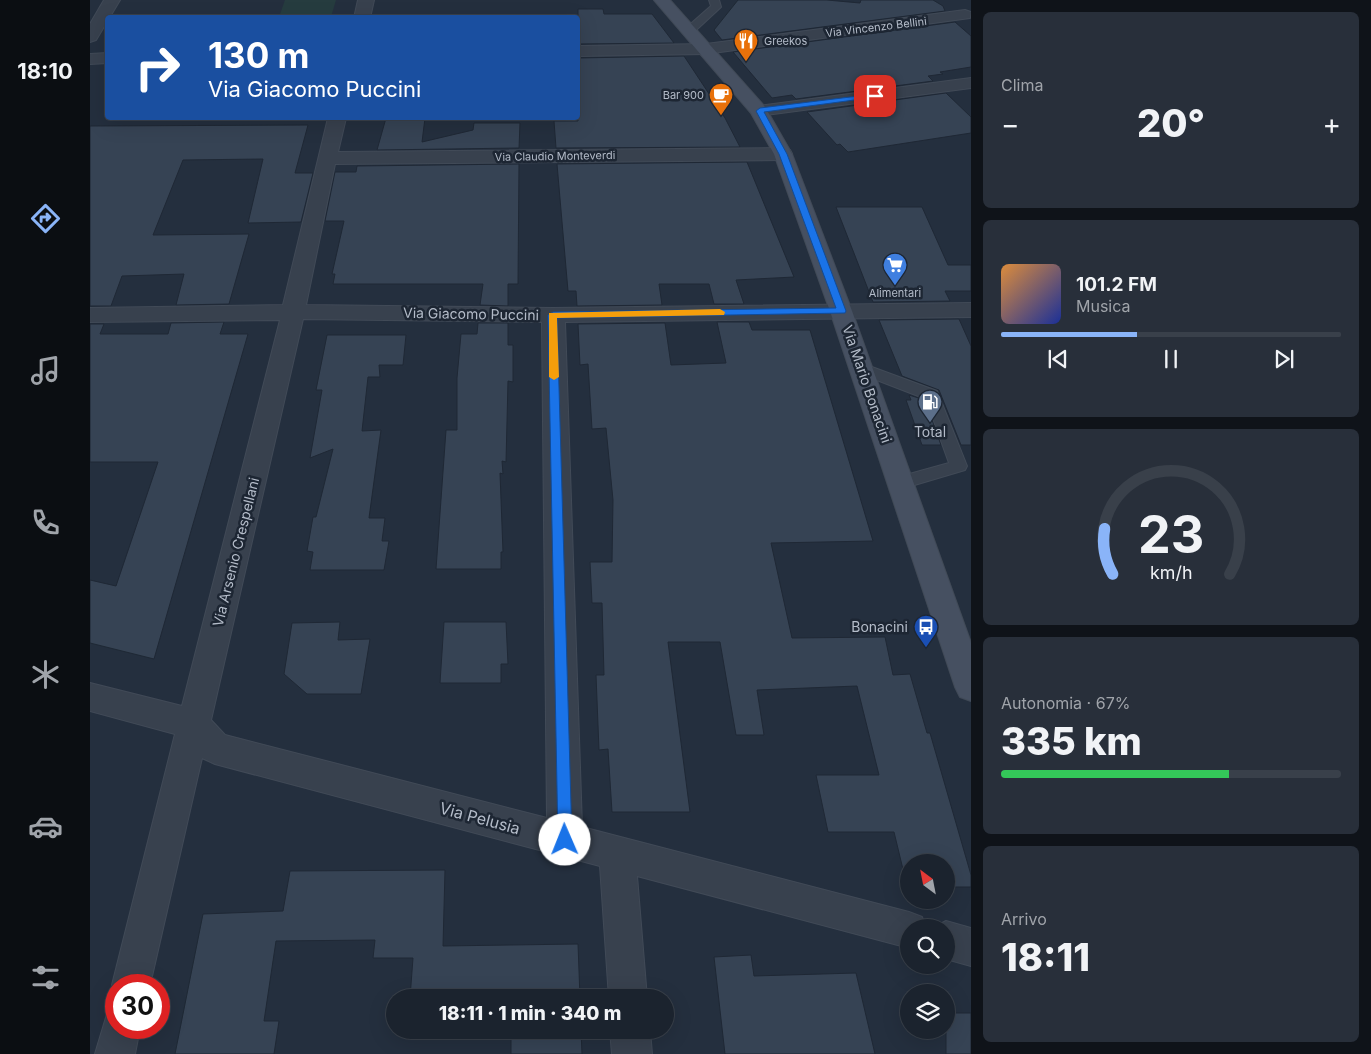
<!DOCTYPE html>
<html lang="it">
<head>
<meta charset="utf-8">
<style>
  body { margin:0; font-family:Inter,sans-serif; background:#282f3a; color:#f1f3f6; height:100vh; display:flex; flex-direction:column; font-size:19px; white-space:nowrap }
  * { box-sizing:border-box; margin:0 }
  p { font-size:16px; color:#a0a4aa }
  .icon { flex:none; width:28px; height:28px; fill:none; stroke:currentColor; stroke-width:2; stroke-linecap:round; stroke-linejoin:round }
  .map { position:relative; flex:1; overflow:hidden }
  .sheet { display:flex; flex-direction:column; gap:12px; padding:12px; background:#0f1319; width:400px }
  .sheet>* { flex:none }
  .guide { position:absolute; left:15px; top:15px; width:475px; height:105px; border-radius:5px; box-shadow:0 5px 20px #0002,0 0 0 1px #39404a; background:#1a4fa0; color:#fff; overflow:hidden }
  .needle { width:32px; rotate:328deg }
  .buttons { position:absolute; left:810px; top:854px; display:grid; gap:10px }
  .buttons a { display:grid; place-items:center; width:55px; height:55px; border-radius:50%; background:#1b232e; box-shadow:0 5px 20px #0002,0 0 0 1px #39404a; font-size:25px }
  .speed { position:absolute; left:15px; top:974px; display:flex; gap:10px; font-size:25px; font-weight:700; text-align:center }
  .speed>* { display:grid; place-content:center; width:65px; height:65px; border-radius:50%; background:#1b232e; box-shadow:0 5px 20px #0002,0 0 0 1px #39404a; line-height:1 }
  .speed .limit { border:8px solid #d22; background:#fff; color:#111 }
  .pin { position:absolute; display:grid; place-items:center; width:42px; height:42px; color:#fff; margin:-21px; border-radius:10px; box-shadow:0 2px 8px #0006 }
  .me { position:absolute; width:55px; margin:-28px; rotate:359deg; stroke-linejoin:round; filter:drop-shadow(0 0 4px #0008) }
  .turn { display:flex; align-items:center; gap:18px; height:105px; padding:0 20px; font-size:22px }
  .turn .icon { width:65px; height:65px; stroke-width:2.5 }
  .turn b { display:block; font-size:35px; line-height:42px }
  .big { font-size:38px; font-weight:800; line-height:1.1 }
  .sheet .card { flex:1; display:flex; flex-direction:column; justify-content:center; gap:8px; min-width:0; padding:0 18px; border-radius:8px; background:#282f3a }
  .sheet .dial { align-items:center; gap:0 }
  .dial svg { height:130px; overflow:visible; fill:none; stroke:#39404a; stroke-width:7; stroke-linecap:round; text-anchor:middle }
  .dial text { fill:#f1f3f6; stroke:none }
  .song { display:flex; align-items:center; gap:15px }
  .cover { width:60px; height:60px; border-radius:8px; background:linear-gradient(135deg,hsl(30 70% 55%),hsl(230 70% 35%)) }
  .played { height:5px; border-radius:2px; background:linear-gradient(90deg,#8ab4f8 40%,#39404a 40%) }
  .keys { display:flex; justify-content:space-around; direction:ltr }
  .heat { display:flex; justify-content:space-between; align-items:center; font-size:28px; direction:ltr }
  .charge { height:8px; border-radius:4px; background:linear-gradient(90deg,#34c759 67%,#39404a 0) }
  .trip { position:absolute; left:296px; top:989px; width:288px; height:50px; border-radius:25px; background:#1b232e; box-shadow:0 5px 20px #0002,0 0 0 1px #39404a; font-weight:800; line-height:50px; text-align:center }
  main { display:flex; flex:1; min-height:0 }
  .tabs { display:flex; flex-direction:column; width:90px; justify-content:space-around; align-items:center; background:#0b0e12; color:#a0a4aa }
  .tabs .icon { width:35px; height:35px }
  .tabs .selected { color:#8ab4f8 }
  .tabs b { font-size:22px; color:#f1f3f6 }
  .map>svg:first-child { display:block }
  .green { fill:#263c3f }
  .building { fill:#364354; stroke:#1f2835 }
  .lines { fill:none; stroke-linecap:round; stroke-linejoin:round }
  .lane-casing { stroke:#414a57; stroke-width:2 }
  .street-casing { stroke:#414a57; stroke-width:2 }
  .secondary-casing { stroke:#414a57; stroke-width:2 }
  .lane { fill:#38414e; fill-rule:evenodd }
  .street { fill:#38414e; fill-rule:evenodd }
  .secondary { fill:#465061; fill-rule:evenodd }
  .route { fill:#1a73e8; stroke:#114b97 }
  .slow { fill:#f59e0b }
  .labels { text-anchor:middle; stroke-width:5; stroke-linejoin:round; paint-order:stroke }
  .far-street-label { font-size:11px; fill:#b4bcc9; stroke:#1d2633 }
  .far-poi-label { font-size:11px; fill:#b4bcc9; stroke:#1d2633; text-anchor:start }
  .street-label { font-size:14px; fill:#b4bcc9; stroke:#1d2633 }
  .poi-label { font-size:14px; fill:#b4bcc9; stroke:#1d2633 }
  .near-street-label { font-size:16px; fill:#b4bcc9; stroke:#1d2633 }
</style>
</head>
<body>
<main>
<nav class="tabs">
<b>18:10</b>
<svg class="icon selected" aria-label="directions" viewBox="0 0 24 24"><path d="M12 3l9 9-9 9-9-9zM9 14v-3h6M13 9l2 2-2 2"/></svg>
<svg class="icon" aria-label="music" viewBox="0 0 24 24"><path d="M9 18V5l10-2v13"/><circle cx="6" cy="18" r="3"/><circle cx="16" cy="16" r="3"/></svg>
<svg class="icon" aria-label="phone" viewBox="0 0 24 24"><path d="M5 4h4l2 5-3 2q2 4 5 5l2-3 5 2v4C11 20 4 13 5 4z"/></svg>
<svg class="icon" aria-label="climate" viewBox="0 0 24 24"><path d="M12 3v18M4 7l16 10M4 17L20 7"/></svg>
<svg class="icon" aria-label="car" viewBox="0 0 24 24"><path d="M5 17H2v-5l4-1 3-4h7l3 4 3 1v5h-3M9 17h6M6 11h13"/><circle cx="7" cy="17" r="2"/><circle cx="17" cy="17" r="2"/></svg>
<svg class="icon" aria-label="filters" viewBox="0 0 24 24"><path d="M4 7h16M4 17h16"/><circle cx="9" cy="7" r="2"/><circle cx="15" cy="17" r="2"/></svg>
</nav>
<div class="map">
<svg width="881" height="1054" viewBox="0 0 881 1054">
  <rect width="100%" height="100%" fill="#242f3e"/>
  <!-- green -->
  <path class="green" d="M195,0h51l-5,17h-52z"/>
  <!-- building -->
  <g class="building">
    <path d="M648,0h89l33,3 1,-3h72l10,6 2,5 -223,29 -8,-10z"/>
    <path d="M488,9h25l1,5h48l22,29 -96,1z"/>
    <path d="M865,22l16,14v31l-31,5 3,2 -15,2 5,5 -137,18 -4,-4 -20,3 -39,-46z"/>
    <path d="M594,56l41,62 15,29 -184,1 -2,-27h24v-63z"/>
    <path d="M856,93l25,24v16l-123,19 -8,-8 -3,1 -30,-33z"/>
    <path d="M296,118h39l-3,24 51,-12 1,-7h46l-1,25 -142,2z"/>
    <path d="M218,125l-13,48h18l-12,49 -53,1 15,-64 -80,1 -30,75 96,-1 -20,70 -53,1 8,-31 -62,2 -11,30h-21v-180z"/>
    <path d="M657,162l47,115 -58,3 8,24h-30l-5,-20h-50l3,21 -85,1 -1,-15h-8l-11,-127z"/>
    <path d="M429,164l-1,120h-10v22l-28,-1 3,-21h-150l2,-10h-3l12,-53h-19l10,-49h21l1,-6z"/>
    <path d="M746,207h86l26,58h23v26h-26l5,10 -77,1z"/>
    <path d="M869,319l12,27v99h-10l-22,-55 -37,-14 -23,-56z"/>
    <path d="M134,322l-4,12h28l-94,325 -64,-16v-63l26,6 42,-124h-68v-138h14l-4,10h68l3,-11z"/>
    <path d="M627,322h32l3,8h58l63,211 -102,2 21,95 93,-1 8,38 17,-1 17,59h3l41,142v12h-25v-25h-37v24h-2l-13,-54h-66l-12,-57h63l-22,-89 -100,4 7,45h-28l-16,-93h-52l22,170h-78l-4,-63 -9,1 -3,-75h8l-2,-72h-10l-2,-41h22l1,-62 -7,-72 -14,1 -4,-65 -8,1 -2,-41 87,-1 6,42 55,-2z"/>
    <path d="M388,323h30v22h5v37l-5,-1 -2,81 -4,-1 1,13 -3,-1 3,79h-2v17h-65l10,-139h11v-52l4,-44h16z"/>
    <path d="M237,335h79l-3,30h-24l1,12h-12l-6,54 19,-1 -12,88h16l-3,23h7l-5,29h-74l3,-18 -6,-1 6,-34h3l17,-68 -23,9 12,-68h-6z"/>
    <path d="M819,395l16,5 16,45h-19l-16,-45h5z"/>
    <path d="M250,622l-2,18 32,-1 -9,55h-54l-23,-20 8,-51z"/>
    <path d="M354,622h62l2,42h-7v19h-61z"/>
    <path d="M355,870l-2,76 135,-2 2,54h-170l3,-40h-40l2,-18 -99,1 -12,80h15l-5,33h-99l28,-140 80,-3 7,-40z"/>
    <path d="M661,955l3,21 102,-3 19,81h-150l-11,-97z"/>
    <rect x="856" y="1013" width="25" height="41"/>
    <path d="M318,1030h173l1,24h-71v-15h-104z"/>
  </g>
  <g class="lines">
    <defs>
      <g id="lane">
        <path d="M619,0h10l2,7 -27,25h-8v-4l25,-22z"/>
        <path d="M771,363l76,28 30,75 -2,4 -64,19 -6,-1 -2,-5 2,-5 54,-15 -23,-64 -70,-27 -3,-4 3,-4z"/>
      </g>
      <g id="street">
        <path d="M14,0h16l-24,40 -6,2v-18z"/>
        <path d="M268,0h16l-4,18h-16z"/>
        <path d="M875,10l6,2 -1,6 -264,36 -128,2v-10l128,-2z"/>
        <path d="M18,53v10l-18,1v-10z"/>
        <path d="M881,78v10l-212,28 -6,-1 -3,-4 3,-4 6,-1z"/>
        <path d="M238,118h18l-8,34 445,-4 7,2 2,4 -2,4 -7,2 -448,4 -29,141 247,3 418,-5v14l-406,5 17,505 327,85 13,5 4,11h-17v20l-272,-72 10,122h-38l-9,-132 -385,-102 -13,-6 -52,227h-34v11l-4,-11 63,-251 -85,-23v-28l92,23 98,-386 -190,2v-14l193,-3zM213,319l239,3 5,496 -322,-83 -14,-15z"/>
        <path d="M856,921l25,7v38l-25,-7v-31h-13z"/>
        <path d="M26,1010v18h24l-5,26h-40l12,-40z"/>
        <path d="M520,1030h40l2,24h-40z"/>
      </g>
      <path id="secondary" d="M564,0h16l95,107 27,47 60,157 119,332v58l-11,-4 -5,-10 -125,-376 -56,-157 -23,-41z"/>
    </defs>
    <!-- lane casing -->
    <use href="#lane" class="lane-casing"/>
    <!-- street casing -->
    <use href="#street" class="street-casing"/>
    <!-- secondary casing -->
    <use href="#secondary" class="secondary-casing"/>
    <!-- lane -->
    <use href="#lane" class="lane"/>
    <!-- street -->
    <use href="#street" class="street"/>
    <!-- secondary -->
    <use href="#secondary" class="secondary"/>
  </g>
  <!-- route -->
  <path class="route" d="M785,94l3,2 -1,1 -113,15 23,42 59,157 -1,2 -288,5 15,522 -2,5 -5,2 -5,-2 -2,-5 -10,-525 5,-3 283,-4 -57,-154 -23,-43 4,-3z"/>
  <!-- slow -->
  <path class="slow" d="M630,309l5,3 -1,3 -167,3 2,59 -5,3 -5,-3v-64z"/>
  <!-- icons -->
  <defs>
    <symbol id="restaurant-pin" viewBox="-11 -11 22 30"><path d="M0 17L-7.5 6A9.5 9.5 0 1 1 7.5 6Z" fill="#e8710a" stroke="#1d2633"/><path d="M-5-6h1v4h1v-4h1v4h1v-4h1v5L-1.5 .5V6h-2V.5L-5-1ZM5-6V6H3V1.5H1.5Q1.5-4 5-6Z" fill="#fff"/></symbol>
    <symbol id="cafe-pin" viewBox="-11 -11 22 30"><path d="M0 17L-7.5 6A9.5 9.5 0 1 1 7.5 6Z" fill="#e8710a" stroke="#1d2633"/><path d="M-5.5-4.5H6V0H3Q3 3.5 0 3.5H-2.5Q-5.5 3.5-5.5 0ZM3-3.2v2h1.7v-2ZM-6 4.5H4V6H-6Z" fill="#fff"/></symbol>
    <symbol id="supermarket-pin" viewBox="-11 -11 22 30"><path d="M0 17L-7.5 6A9.5 9.5 0 1 1 7.5 6Z" fill="#3f7fe0" stroke="#1d2633"/><path d="M-6-5.5h2.5l.6 2H6L4.5 2H-2.5L-4.4-4H-6ZM-1.5 3.2a1.3 1.3 0 1 0 .1 0ZM3 3.2a1.3 1.3 0 1 0 .1 0Z" fill="#fff"/></symbol>
    <symbol id="fuel-pin" viewBox="-11 -11 22 30"><path d="M0 17L-7.5 6A9.5 9.5 0 1 1 7.5 6Z" fill="#5c6f8a" stroke="#1d2633"/><path d="M-5.5-6h7V0h2V4h1.3V-2.5L3-4.5l.8-.8L6-3V5H2.5V1h-1V6h-7ZM-4.2-4.7v3.2H.2V-4.7Z" fill="#fff"/></symbol>
    <symbol id="bus-pin" viewBox="-11 -11 22 30"><path d="M0 17L-7.5 6A9.5 9.5 0 1 1 7.5 6Z" fill="#1a4fb4" stroke="#1d2633"/><path d="M-5-6H5V4H4V6H2V4H-2V6H-4V4H-5ZM-3.5-4V0h7V-4ZM-3.5 1.2v1.5H-2V1.2ZM2 1.2v1.5H3.5V1.2Z" fill="#fff"/></symbol>
  </defs>
  <g fill-rule="evenodd">
    <use href="#restaurant-pin" x="642" y="27" width="28" height="38"/>
    <use href="#cafe-pin" x="617" y="81" width="28" height="38"/>
    <use href="#supermarket-pin" x="791" y="251" width="28" height="38"/>
    <use href="#fuel-pin" x="826" y="388" width="28" height="38"/>
    <use href="#bus-pin" x="822" y="613" width="28" height="38"/>
  </g>
  <g class="labels">
    <!-- far-street labels -->
    <g class="far-street-label">
      <text transform="translate(786 27) rotate(-7)" y="4">Via Vincenzo Bellini</text>
      <text transform="translate(465 156) rotate(-1)" y="4">Via Claudio Monteverdi</text>
    </g>
    <!-- far-poi labels -->
    <g class="far-poi-label">
      <text x="674" y="45">Greekos</text>
      <text x="614" y="99" text-anchor="end">Bar 900</text>
      <text x="805" y="297" text-anchor="middle">Alimentari</text>
    </g>
    <!-- street labels -->
    <g class="street-label">
      <text transform="translate(381 314) rotate(1)" y="5">Via Giacomo Puccini</text>
      <text transform="translate(777 384) rotate(71)" y="5">Via Mario Bonacini</text>
      <text transform="translate(146 552) rotate(-76)" y="5">Via Arsenio Crespellani</text>
    </g>
    <!-- poi labels -->
    <g class="poi-label">
      <text x="840" y="437">Total</text>
      <text x="818" y="632" text-anchor="end">Bonacini</text>
    </g>
    <!-- near-street labels -->
    <g class="near-street-label">
      <text transform="translate(390 818) rotate(15)" y="6">Via Pelusia</text>
    </g>
  </g>
</svg>
<div class="buttons">
<a><svg class="needle" viewBox="-14 -14 28 28"><path d="M0-13l5 13h-10z" fill="#e53935"/><path d="M0 13l5-13h-10z" fill="#a0a4aa"/></svg></a>
<a><svg class="icon" aria-label="search" viewBox="0 0 24 24"><circle cx="10" cy="10" r="6"/><path d="M15 15l6 6"/></svg></a>
<a><svg class="icon" aria-label="layers" viewBox="0 0 24 24"><path d="M12 4l9 5-9 5-9-5zM3 14l9 5 9-5"/></svg></a>
</div>
<div class="speed"><div class="limit">30</div></div>
<div class="pin" style="left:785px;top:96px;background:#d93025"><svg class="icon" aria-label="arrive" viewBox="0 0 24 24"><path d="M6 21V4h12l-3 4 3 4H6"/></svg></div>
<svg class="me" style="left:475px;top:840px" viewBox="-20 -20 40 40"><circle r="19" fill="#fff"/><path d="M0-13L10 11 0 6-10 11z" fill="#1a73e8"/></svg>
<div class="trip">18:11 · 1 min · 340 m</div>
<div class="guide">
<div class="turn"><svg class="icon" aria-label="right" viewBox="0 0 24 24"><path d="M7 20v-9h11M14 6l5 5-5 5"/></svg><div><b>130 m</b>Via Giacomo Puccini</div></div>
</div>
</div>
<section class="sheet">
<div class="card"><p>Clima</p>
<div class="heat"><a>−</a><b class="big">20°</b><a>+</a></div>
</div>
<div class="card">
<div class="song"><i class="cover"></i><div><b>101.2 FM</b><p>Musica</p></div></div>
<div class="played"></div>
<div class="keys"><svg class="icon" aria-label="previous" viewBox="0 0 24 24"><path d="M18 5L8 12l10 7zM5 5v14"/></svg><svg class="icon" aria-label="pause" viewBox="0 0 24 24"><path d="M8 5v14M16 5v14"/></svg><svg class="icon" aria-label="next" viewBox="0 0 24 24"><path d="M6 5l10 7-10 7zM19 5v14"/></svg></div>
</div>
<div class="card dial"><svg viewBox="0 0 100 80">
<path d="M14 69A42 42 0 1 1 86 69"/>
<path d="M14 69A42 42 0 0 1 9 41" stroke="#8ab4f8"/>
<text x="50" y="56" font-size="32" font-weight="700">23</text>
<text x="50" y="72" font-size="11">km/h</text>
</svg></div>
<div class="card"><p>Autonomia · 67%</p><b class="big">335 km</b><div class="charge"></div></div>
<div class="card"><p>Arrivo</p><b class="big">18:11</b></div>
</section>
</main>
</body>
</html>
